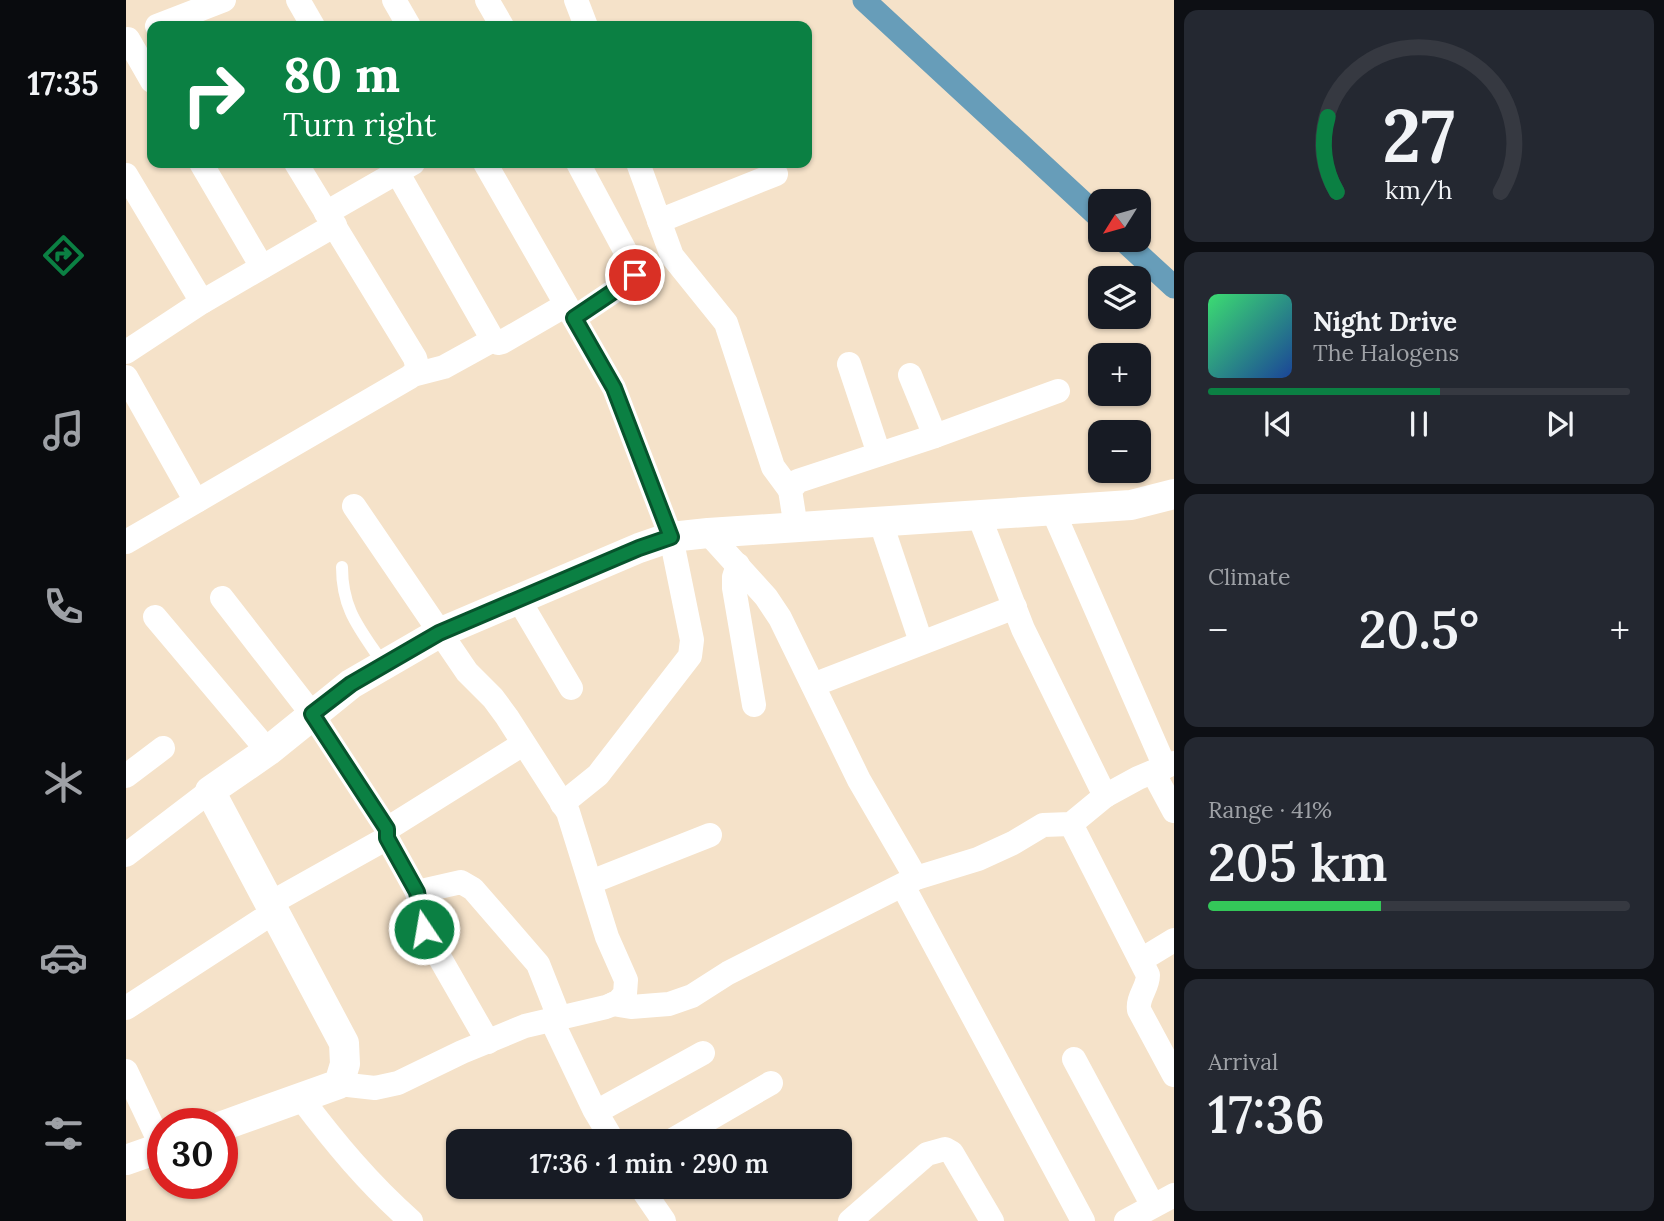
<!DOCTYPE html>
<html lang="en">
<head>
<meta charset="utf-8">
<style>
  body { margin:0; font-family:Lora,serif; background:#242831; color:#f1f3f6; height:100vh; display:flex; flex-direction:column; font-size:26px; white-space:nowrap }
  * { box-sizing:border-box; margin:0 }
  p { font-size:23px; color:#9ea1a6 }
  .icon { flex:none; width:38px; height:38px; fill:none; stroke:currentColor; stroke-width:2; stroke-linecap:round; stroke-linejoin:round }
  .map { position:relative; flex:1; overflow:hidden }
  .details { display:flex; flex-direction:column; gap:10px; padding:10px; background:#0d0f14; width:490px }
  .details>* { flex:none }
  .top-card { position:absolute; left:21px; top:21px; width:665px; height:147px; border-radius:14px; box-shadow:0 2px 5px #0004; background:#0b8043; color:#fff; overflow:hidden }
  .needle { width:46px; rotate:233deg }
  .controls { position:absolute; left:962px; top:189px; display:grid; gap:14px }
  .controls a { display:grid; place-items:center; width:63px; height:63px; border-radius:14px; background:#171b24; box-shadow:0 2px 5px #0004; font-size:35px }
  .speed { position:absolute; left:21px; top:1108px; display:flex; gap:14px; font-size:35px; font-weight:700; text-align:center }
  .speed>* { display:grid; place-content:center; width:91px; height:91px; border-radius:50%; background:#171b24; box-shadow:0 2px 5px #0004; line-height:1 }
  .speed .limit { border:10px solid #d22; background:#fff; color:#111 }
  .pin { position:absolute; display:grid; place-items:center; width:60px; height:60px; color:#fff; margin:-30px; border:4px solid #fff; border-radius:50%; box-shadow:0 2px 7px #0007 }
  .me { position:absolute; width:77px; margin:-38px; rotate:348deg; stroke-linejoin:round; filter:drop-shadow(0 0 5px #0008) }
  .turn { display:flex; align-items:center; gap:24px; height:147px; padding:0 21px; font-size:32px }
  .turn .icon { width:91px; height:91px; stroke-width:2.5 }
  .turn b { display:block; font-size:49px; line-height:60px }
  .big { font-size:52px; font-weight:600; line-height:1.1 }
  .details .card { flex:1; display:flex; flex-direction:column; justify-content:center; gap:10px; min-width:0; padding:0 24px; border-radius:14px; background:#242831 }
  .details .dial { align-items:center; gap:0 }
  .dial svg { height:182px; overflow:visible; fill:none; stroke:#363941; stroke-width:7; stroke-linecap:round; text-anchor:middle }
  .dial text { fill:#f1f3f6; stroke:none }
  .song { display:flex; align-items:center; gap:21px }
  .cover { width:84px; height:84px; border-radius:10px; background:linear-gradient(135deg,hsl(140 70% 55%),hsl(220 70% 35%)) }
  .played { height:7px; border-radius:4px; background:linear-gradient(90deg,#0b8043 55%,#363941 55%) }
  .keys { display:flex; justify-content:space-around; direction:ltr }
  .heat { display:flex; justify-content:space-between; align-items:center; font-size:38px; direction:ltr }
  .charge { height:10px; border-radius:5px; background:linear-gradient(90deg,#34c759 41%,#363941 0) }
  .trip { position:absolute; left:320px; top:1129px; width:406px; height:70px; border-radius:14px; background:#171b24; box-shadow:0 2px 5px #0004; font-weight:600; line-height:70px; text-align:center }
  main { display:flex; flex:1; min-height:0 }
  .tab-bar { display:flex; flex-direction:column; width:126px; justify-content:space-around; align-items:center; background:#090b0e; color:#9ea1a6 }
  .tab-bar .icon { width:49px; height:49px }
  .tab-bar .current { color:#0b8043 }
  .tab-bar b { font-size:32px; color:#f1f3f6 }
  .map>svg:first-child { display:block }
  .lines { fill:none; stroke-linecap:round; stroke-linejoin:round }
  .canal { stroke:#679db9; stroke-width:23 }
  .service { stroke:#fff; stroke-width:12 }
  .minor { stroke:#fff; stroke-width:24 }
  .tertiary { stroke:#fff; stroke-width:30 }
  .route-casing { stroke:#07532c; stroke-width:18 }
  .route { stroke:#0b8043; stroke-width:12 }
</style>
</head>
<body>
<main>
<nav class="tab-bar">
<b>17:35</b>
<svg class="icon current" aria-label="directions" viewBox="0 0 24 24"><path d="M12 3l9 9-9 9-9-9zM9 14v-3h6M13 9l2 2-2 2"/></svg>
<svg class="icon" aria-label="music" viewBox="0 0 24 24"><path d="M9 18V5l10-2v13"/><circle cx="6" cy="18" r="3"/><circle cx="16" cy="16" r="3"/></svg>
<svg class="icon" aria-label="phone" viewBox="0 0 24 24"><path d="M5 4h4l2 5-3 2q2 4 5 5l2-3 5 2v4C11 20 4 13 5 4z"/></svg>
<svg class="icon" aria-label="climate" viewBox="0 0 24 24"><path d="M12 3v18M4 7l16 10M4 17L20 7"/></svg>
<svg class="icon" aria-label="car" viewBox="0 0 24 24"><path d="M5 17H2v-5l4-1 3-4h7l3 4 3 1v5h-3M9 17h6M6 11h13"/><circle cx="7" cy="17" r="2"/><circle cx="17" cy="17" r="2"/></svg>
<svg class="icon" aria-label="filters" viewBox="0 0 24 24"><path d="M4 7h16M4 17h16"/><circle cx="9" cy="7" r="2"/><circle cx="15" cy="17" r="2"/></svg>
</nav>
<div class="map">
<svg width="1048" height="1221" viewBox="0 0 1048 1221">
  <rect width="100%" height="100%" fill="#f5e2c9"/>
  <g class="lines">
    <!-- canal -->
    <g class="canal">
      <path d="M738,0l237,219"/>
      <path d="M997,240l51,47"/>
    </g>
    <!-- service -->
    <path class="service" d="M216,567c0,44 19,63 42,98"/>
    <!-- minor -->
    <g class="minor">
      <path d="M172,0l15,26"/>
      <path d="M268,0l15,26"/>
      <path d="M361,0l15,26"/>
      <path d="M450,0l10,26"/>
      <path d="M31,26l67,-26"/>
      <path d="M2,39l24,42"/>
      <path d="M75,163l61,104"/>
      <path d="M266,163l101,177 5,3 4,-1 64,-37"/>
      <path d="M359,163l129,225 57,149 21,103 -2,16 -92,119 -36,29"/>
      <path d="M512,163l34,93 54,67 47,144 17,23"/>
      <path d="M0,175l76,127"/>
      <path d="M200,213l87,-50"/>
      <path d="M533,221l117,-47"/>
      <path d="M448,318l55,-37 6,-6 -7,-19 -50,-93"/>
      <path d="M0,352l76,-50 133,-77"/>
      <path d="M723,364l30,90"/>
      <path d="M287,375l31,-8 49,-27"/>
      <path d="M784,375l25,61"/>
      <path d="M0,377l67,119 5,4"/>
      <path d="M927,511l112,256"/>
      <path d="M853,516l44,113 82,167"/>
      <path d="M755,523l40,119"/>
      <path d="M670,528l-6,-38 8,-9 137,-45 123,-45"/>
      <path d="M582,533l58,64 14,21 79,162 57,98"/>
      <path d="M0,542l284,-165 8,-8 -3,-11 -119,-195"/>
      <path d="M612,565l-4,12v11l20,117"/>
      <path d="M96,598l90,116 75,115v9l30,54 7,37 9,17 55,96"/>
      <path d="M393,600l52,88"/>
      <path d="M29,617l113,134"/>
      <path d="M687,685l202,-78"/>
      <path d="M1027,772l21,39"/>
      <path d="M0,776l37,-28"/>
      <path d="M945,824l77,151c0,13 -11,22 -9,35l35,65"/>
      <path d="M261,829l136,-85"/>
      <path d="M0,855l84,-64"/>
      <path d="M465,882l119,-47"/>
      <path d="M777,886l180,335"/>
      <path d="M291,892l44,-10 12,7 65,75 21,53"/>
      <path d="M143,904l118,-66"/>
      <path d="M1015,960l33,-20"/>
      <path d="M487,1004l18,3 38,-3 23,-8 36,-23 188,-95 62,-19 35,-16 30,-18 28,-1 34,-28 33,-18 36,-15"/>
      <path d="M0,1008l148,-96"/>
      <path d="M425,1019l43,90 19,32"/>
      <path d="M948,1059l79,147"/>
      <path d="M0,1071l36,76"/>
      <path d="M213,1084l36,4 23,-5 64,-31 63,-26 81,-19 12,-5 7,-8 1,-14 -19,-43 -39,-125 -61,-95 -14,-19 -26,-26 -113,-166"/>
      <path d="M175,1098c34,45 68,86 110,123"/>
      <path d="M470,1112l107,-59"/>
      <path d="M545,1141l100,-58"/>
      <path d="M514,1186l24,35"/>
      <path d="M724,1221l77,-67 18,-5 7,4 40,68"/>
      <path d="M1000,1221l48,-26"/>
    </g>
    <!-- tertiary -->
    <g class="tertiary">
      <path d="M96,1126l117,-42 6,-20 -1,-21 -134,-252 58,-40 83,-67 88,-51 200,-85 32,-11 37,-4 423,-28 43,-11"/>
      <path d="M0,1160l37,-13"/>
    </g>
  </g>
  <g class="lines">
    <defs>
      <path id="route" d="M298,929l-7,-37 -30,-54v-9l-75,-115 39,-30 88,-51 200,-85 32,-11 -57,-149 -40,-70 55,-37 6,-6"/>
    </defs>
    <!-- route casing -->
    <use href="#route" class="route-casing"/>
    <!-- route -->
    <use href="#route" class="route"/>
  </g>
</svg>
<div class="controls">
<a><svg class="needle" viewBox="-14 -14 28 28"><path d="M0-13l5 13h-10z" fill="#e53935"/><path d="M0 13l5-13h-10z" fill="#9ea1a6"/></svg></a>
<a><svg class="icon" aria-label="layers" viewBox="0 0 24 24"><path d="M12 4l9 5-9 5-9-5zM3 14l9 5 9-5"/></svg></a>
<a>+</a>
<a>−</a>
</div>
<div class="speed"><div class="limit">30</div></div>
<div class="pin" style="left:509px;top:275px;background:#d93025"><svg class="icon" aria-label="arrive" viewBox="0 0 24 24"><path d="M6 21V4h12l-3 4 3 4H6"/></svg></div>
<svg class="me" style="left:298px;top:929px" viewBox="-20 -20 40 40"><circle r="17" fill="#0b8043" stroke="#fff" stroke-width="3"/><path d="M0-11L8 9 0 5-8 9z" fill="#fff"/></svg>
<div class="trip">17:36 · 1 min · 290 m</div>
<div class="top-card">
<div class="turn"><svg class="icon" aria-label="right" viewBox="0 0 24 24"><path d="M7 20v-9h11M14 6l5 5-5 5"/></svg><div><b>80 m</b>Turn right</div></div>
</div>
</div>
<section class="details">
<div class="card dial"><svg viewBox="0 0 100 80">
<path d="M14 69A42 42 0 1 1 86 69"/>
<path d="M14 69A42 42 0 0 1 10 36" stroke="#0b8043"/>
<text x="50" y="56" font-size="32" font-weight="700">27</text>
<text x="50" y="72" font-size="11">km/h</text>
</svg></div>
<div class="card">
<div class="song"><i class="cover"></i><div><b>Night Drive</b><p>The Halogens</p></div></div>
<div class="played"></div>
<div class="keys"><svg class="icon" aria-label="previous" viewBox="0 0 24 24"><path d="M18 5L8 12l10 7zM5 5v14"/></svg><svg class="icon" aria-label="pause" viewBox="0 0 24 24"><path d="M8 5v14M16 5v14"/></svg><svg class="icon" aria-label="next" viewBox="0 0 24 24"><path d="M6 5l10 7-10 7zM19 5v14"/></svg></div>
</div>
<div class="card"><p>Climate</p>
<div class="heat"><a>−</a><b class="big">20.5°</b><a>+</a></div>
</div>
<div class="card"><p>Range · 41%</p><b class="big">205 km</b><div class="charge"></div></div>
<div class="card"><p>Arrival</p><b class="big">17:36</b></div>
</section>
</main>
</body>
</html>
